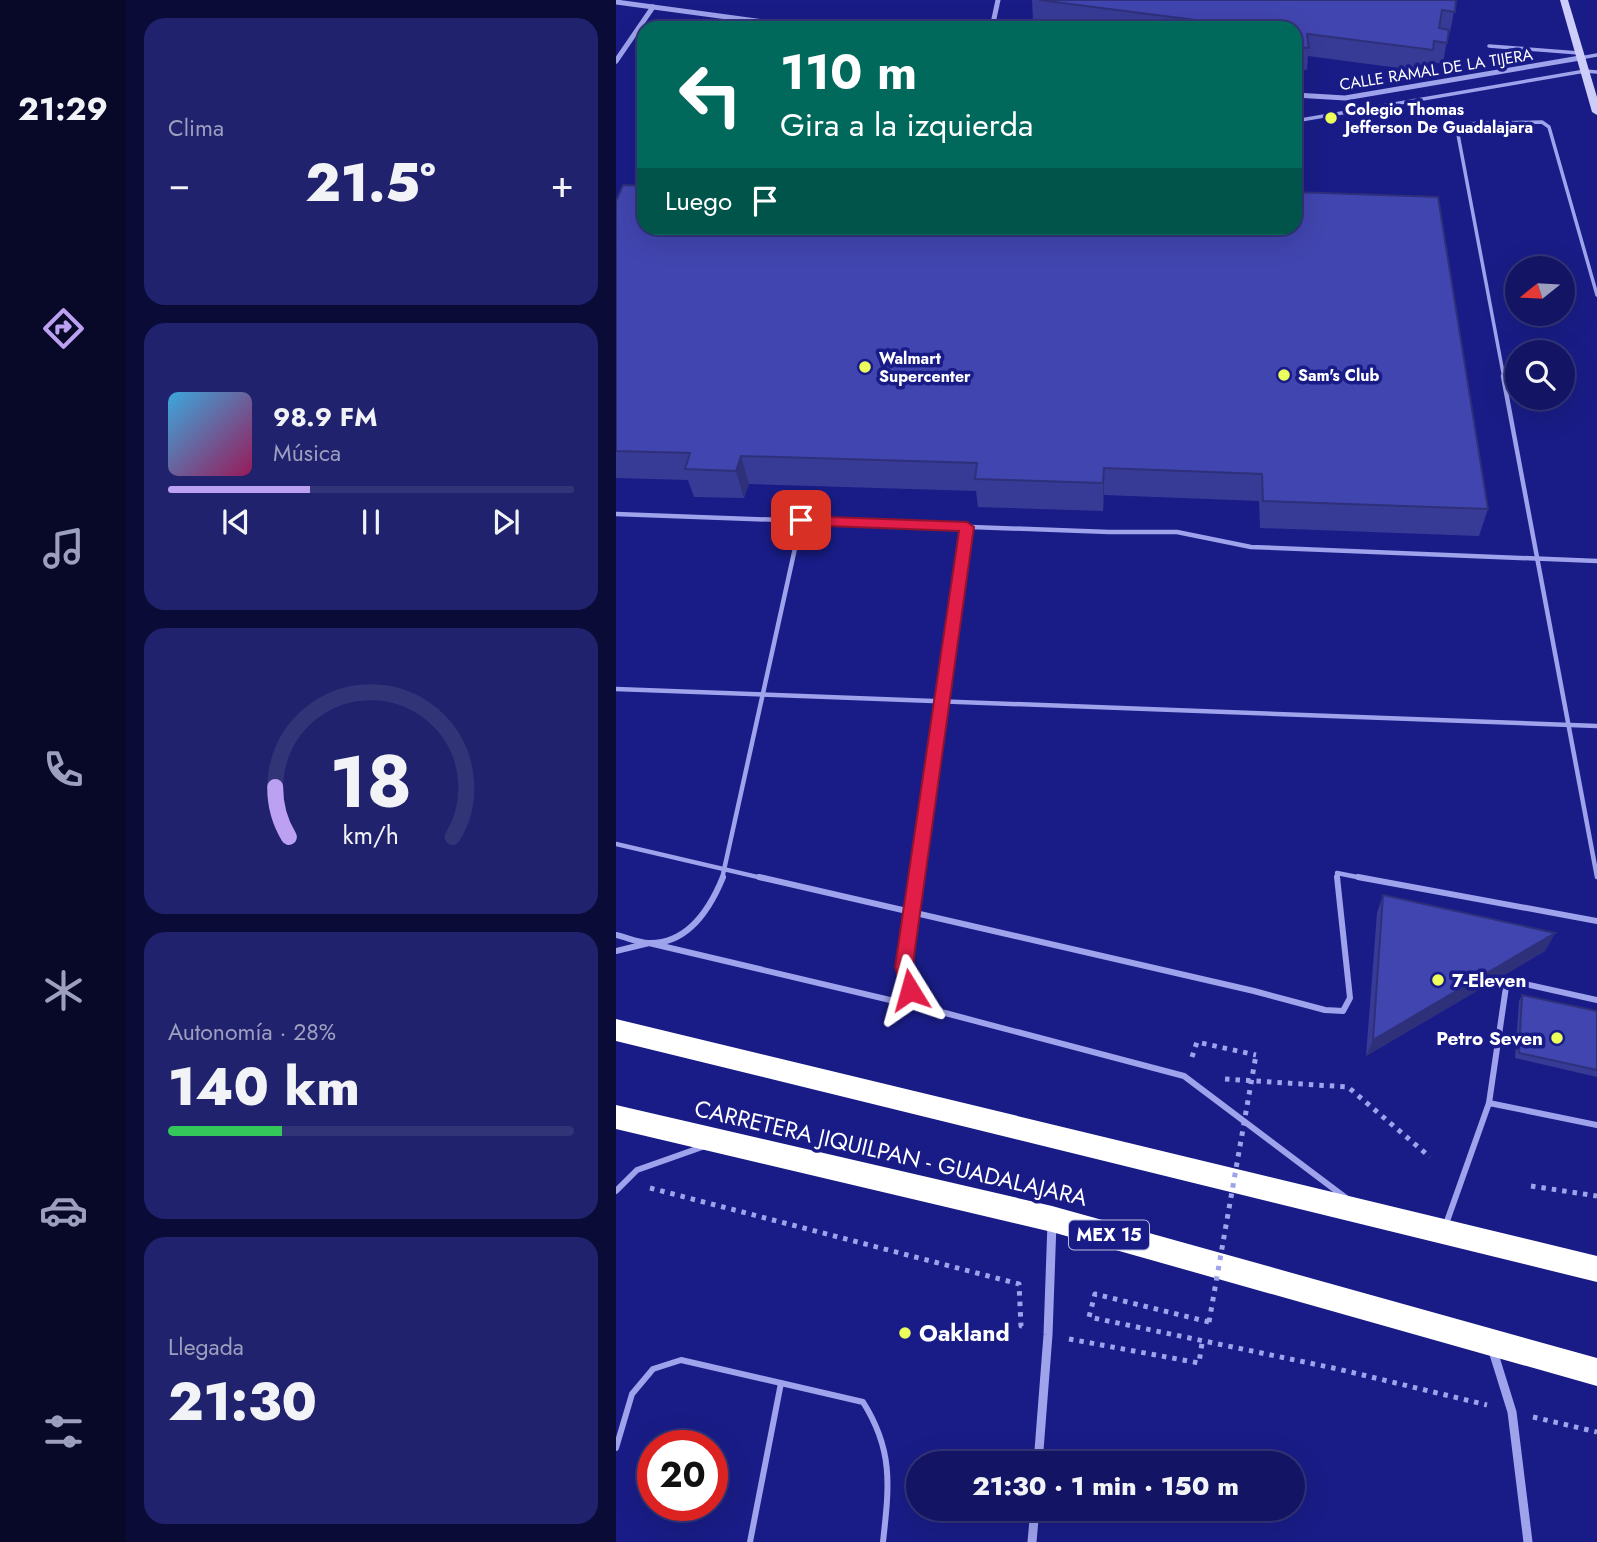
<!DOCTYPE html>
<html lang="es">
<head>
<meta charset="utf-8">
<style>
  body { margin:0; font-family:Jost,sans-serif; background:#20226d; color:#f1f3f6; height:100vh; display:flex; flex-direction:column; font-size:26px; white-space:nowrap }
  * { box-sizing:border-box; margin:0 }
  p { font-size:23px; color:#9d9fbf }
  .icon { flex:none; width:38px; height:38px; fill:none; stroke:currentColor; stroke-width:2; stroke-linecap:round; stroke-linejoin:round }
  .map { position:relative; flex:1; overflow:hidden }
  .details { display:flex; flex-direction:column; gap:18px; padding:18px; background:#0a0c37; width:490px }
  .details>* { flex:none }
  .banner { position:absolute; left:21px; top:21px; width:665px; height:214px; border-radius:21px; box-shadow:0 7px 28px #0002,0 0 0 2px #323478; background:#00695c; color:#fff; overflow:hidden }
  .needle { width:46px; rotate:252deg }
  .tools { position:absolute; left:889px; top:256px; display:grid; gap:14px }
  .tools a { display:grid; place-items:center; width:70px; height:70px; border-radius:50%; background:#131564; box-shadow:0 7px 28px #0002,0 0 0 2px #323478; font-size:35px }
  .speed { position:absolute; left:21px; top:1430px; display:flex; gap:14px; font-size:35px; font-weight:700; text-align:center }
  .speed>* { display:grid; place-content:center; width:91px; height:91px; border-radius:50%; background:#131564; box-shadow:0 7px 28px #0002,0 0 0 2px #323478; line-height:1 }
  .speed .limit { border:10px solid #d22; background:#fff; color:#111 }
  .pin { position:absolute; display:grid; place-items:center; width:60px; height:60px; color:#fff; margin:-30px; border-radius:14px; box-shadow:0 4px 10px #0006 }
  .me { position:absolute; width:77px; margin:-38px; rotate:352deg; stroke-linejoin:round; filter:drop-shadow(0 0 5px #0008) }
  .turn { display:flex; align-items:center; gap:24px; height:147px; padding:0 28px; font-size:32px }
  .turn .icon { width:91px; height:91px; stroke-width:2.5 }
  .turn b { display:block; font-size:49px; line-height:60px }
  .then { display:flex; align-items:center; height:66px; padding:0 28px; background:#0003; gap:14px; font-size:26px }
  .big { font-size:52px; font-weight:800; line-height:1.1 }
  .details .widget { flex:1; display:flex; flex-direction:column; justify-content:center; gap:10px; min-width:0; padding:0 24px; border-radius:21px; background:#20226d }
  .details .dial { align-items:center; gap:0 }
  .dial svg { height:182px; overflow:visible; fill:none; stroke:#323478; stroke-width:7; stroke-linecap:round; text-anchor:middle }
  .dial text { fill:#f1f3f6; stroke:none }
  .song { display:flex; align-items:center; gap:21px }
  .cover { width:84px; height:84px; border-radius:10px; background:linear-gradient(135deg,hsl(200 70% 55%),hsl(330 70% 35%)) }
  .played { height:7px; border-radius:4px; background:linear-gradient(90deg,#bca0f2 35%,#323478 35%) }
  .keys { display:flex; justify-content:space-around; direction:ltr }
  .heat { display:flex; justify-content:space-between; align-items:center; font-size:38px; direction:ltr }
  .charge { height:10px; border-radius:5px; background:linear-gradient(90deg,#34c759 28%,#323478 0) }
  .trip { position:absolute; left:290px; top:1451px; width:399px; height:70px; border-radius:35px; background:#131564; box-shadow:0 7px 28px #0002,0 0 0 2px #323478; font-weight:800; line-height:70px; text-align:center }
  main { display:flex; flex:1; min-height:0 }
  .menu { display:flex; flex-direction:column; width:126px; justify-content:space-around; align-items:center; background:#080828; color:#9d9fbf }
  .menu .icon { width:49px; height:49px }
  .menu .selected { color:#bca0f2 }
  .menu b { font-size:32px; color:#f1f3f6 }
  .map>svg:first-child { display:block }
  .lines { fill:none; stroke-linecap:round; stroke-linejoin:round }
  .path { stroke:#9fa3ec; stroke-width:5; stroke-dasharray:4.5 6; stroke-linecap:butt }
  .lane-far2 { stroke:#9fa3ec; stroke-width:3.5 }
  .lane-far1 { stroke:#9fa3ec; stroke-width:4.5 }
  .lane { stroke:#9fa3ec; stroke-width:6 }
  .street-far1 { stroke:#9fa3ec; stroke-width:5 }
  .street { stroke:#9fa3ec; stroke-width:9 }
  .secondary { fill:#cccdf9; fill-rule:evenodd }
  .highway { fill:#fff; fill-rule:evenodd }
  .path-bridge { stroke:#9fa3ec; stroke-width:5; stroke-dasharray:4.5 6; stroke-linecap:butt }
  .wall { fill:#383b96 }
  .shaded-wall { fill:#2e307a }
  .building { fill:#4145af; stroke:#2e307a; stroke-width:2 }
  .route { fill:#e11d48; stroke:#92132f; stroke-width:2 }
  .poi-dot { fill:#ecff5b; stroke:#191c86; stroke-width:2.5 }
  .labels { text-anchor:middle; stroke-width:7; stroke-linejoin:round; paint-order:stroke }
  .far-street-label { font-size:16px; fill:#fff; stroke:#191c86 }
  .far-poi-label { font-size:16px; font-weight:bold; fill:#fff; stroke:#191c86; text-anchor:start }
  .shield { fill:#191c86; stroke:#babbdb; stroke-width:2 }
  .shield-label { font-size:18px; font-weight:bold; fill:#fff }
  .poi-label { font-size:19px; font-weight:bold; fill:#fff; stroke:#191c86; text-anchor:start }
  .near-street-label { font-size:23px; fill:#fff; stroke:#191c86 }
  .near-poi-label { font-size:23px; font-weight:bold; fill:#fff; stroke:#191c86; text-anchor:start }
</style>
</head>
<body>
<main>
<nav class="menu">
<b>21:29</b>
<svg class="icon selected" aria-label="directions" viewBox="0 0 24 24"><path d="M12 3l9 9-9 9-9-9zM9 14v-3h6M13 9l2 2-2 2"/></svg>
<svg class="icon" aria-label="music" viewBox="0 0 24 24"><path d="M9 18V5l10-2v13"/><circle cx="6" cy="18" r="3"/><circle cx="16" cy="16" r="3"/></svg>
<svg class="icon" aria-label="phone" viewBox="0 0 24 24"><path d="M5 4h4l2 5-3 2q2 4 5 5l2-3 5 2v4C11 20 4 13 5 4z"/></svg>
<svg class="icon" aria-label="climate" viewBox="0 0 24 24"><path d="M12 3v18M4 7l16 10M4 17L20 7"/></svg>
<svg class="icon" aria-label="car" viewBox="0 0 24 24"><path d="M5 17H2v-5l4-1 3-4h7l3 4 3 1v5h-3M9 17h6M6 11h13"/><circle cx="7" cy="17" r="2"/><circle cx="17" cy="17" r="2"/></svg>
<svg class="icon" aria-label="filters" viewBox="0 0 24 24"><path d="M4 7h16M4 17h16"/><circle cx="9" cy="7" r="2"/><circle cx="15" cy="17" r="2"/></svg>
</nav>
<section class="details">
<div class="widget"><p>Clima</p>
<div class="heat"><a>−</a><b class="big">21.5°</b><a>+</a></div>
</div>
<div class="widget">
<div class="song"><i class="cover"></i><div><b>98.9 FM</b><p>Música</p></div></div>
<div class="played"></div>
<div class="keys"><svg class="icon" aria-label="previous" viewBox="0 0 24 24"><path d="M18 5L8 12l10 7zM5 5v14"/></svg><svg class="icon" aria-label="pause" viewBox="0 0 24 24"><path d="M8 5v14M16 5v14"/></svg><svg class="icon" aria-label="next" viewBox="0 0 24 24"><path d="M6 5l10 7-10 7zM19 5v14"/></svg></div>
</div>
<div class="widget dial"><svg viewBox="0 0 100 80">
<path d="M14 69A42 42 0 1 1 86 69"/>
<path d="M14 69A42 42 0 0 1 8 47" stroke="#bca0f2"/>
<text x="50" y="56" font-size="32" font-weight="700">18</text>
<text x="50" y="72" font-size="11">km/h</text>
</svg></div>
<div class="widget"><p>Autonomía · 28%</p><b class="big">140 km</b><div class="charge"></div></div>
<div class="widget"><p>Llegada</p><b class="big">21:30</b></div>
</section>
<div class="map">
<svg width="981" height="1542" viewBox="0 0 981 1542">
  <rect width="100%" height="100%" fill="#191c86"/>
  <g class="lines">
    <!-- path -->
    <g class="path">
      <path d="M576,1057l5,-15 59,13"/>
      <path d="M609,1079l123,8 82,70"/>
      <path d="M915,1186l66,10"/>
      <path d="M34,1188l369,96 2,42 6,2"/>
      <path d="M593,1322l-114,-28 -6,23 249,52 149,36"/>
      <path d="M453,1339l130,24 3,-20"/>
      <path d="M917,1417l64,15"/>
    </g>
    <!-- lane-far2 -->
    <g class="lane-far2">
      <path d="M873,46l90,7"/>
      <path d="M964,58l17,-3"/>
      <path d="M679,121l290,-50 12,1"/>
      <path d="M888,378l-48,-254 86,-2 7,5 48,168"/>
    </g>
    <!-- lane-far1 -->
    <g class="lane-far1">
      <path d="M887,376l94,501"/>
      <path d="M0,514l493,18h68l74,15 346,14"/>
      <path d="M0,689l981,37"/>
      <path d="M0,844l150,35"/>
      <path d="M106,879l79,-358"/>
      <path d="M301,879l50,-352"/>
      <path d="M722,879l-1,-6 30,6"/>
    </g>
    <!-- lane -->
    <g class="lane">
      <path d="M143,877l495,114 71,19 18,1 7,-13 -13,-121"/>
      <path d="M301,877l-13,90 6,23 30,20"/>
      <path d="M742,877l239,44"/>
      <path d="M0,935c10,2 22,8 33,8 39,1 61,-34 74,-66"/>
      <path d="M0,951l33,-8 296,70 239,63 162,122"/>
      <path d="M873,1103l18,-123 90,20"/>
      <path d="M0,1191l21,-21 68,-24"/>
      <path d="M830,1224l43,-121 108,22"/>
      <path d="M0,1448l16,-54 21,-25 28,-9 182,42c31,49 26,85 20,140"/>
      <path d="M134,1542l31,-159"/>
    </g>
    <!-- street-far1 -->
    <g class="street-far1">
      <path d="M0,2l192,26"/>
      <path d="M376,28l6,-28"/>
      <path d="M0,61l37,-54"/>
      <path d="M679,95l50,3 235,-40"/>
    </g>
    <!-- street -->
    <g class="street">
      <path d="M877,1351l19,61 16,130"/>
      <path d="M422,1463l10,-128 4,-112"/>
      <path d="M416,1542l3,-34"/>
    </g>
    <!-- secondary -->
    <path class="secondary" d="M944,0h8l29,97v18l-5,-3z"/>
    <!-- highway -->
    <g class="highway">
      <path d="M0,1019l981,237v26l-981,-241z"/>
      <path d="M0,1105l436,101 545,152v28l-545,-154 -436,-103z"/>
    </g>
    <!-- path-bridge -->
    <path class="path-bridge" d="M593,1322l47,-267"/>
  </g>
  <!-- wall -->
  <g class="wall">
    <path d="M416,0h424l-6,33h-2l-5,31 -12,-2 -2,10 -121,-16 -1,14 -12,-1v-41h-204l-58,-8z"/>
    <path d="M0,201l28,27 844,281 -9,27 -219,-8 -1,-27 -155,-6 -1,16 -125,-4 -2,-16 -227,-7 -5,14 -50,-1 -6,-17 -72,-2z"/>
    <path d="M767,895l172,38 -10,18 -179,105 11,-143z"/>
    <path d="M906,995l75,16v66l-82,-19 4,-57z"/>
  </g>
  <!-- shaded-wall -->
  <g class="shaded-wall">
    <path d="M125,456l8,28 -5,14 -8,-27z"/>
    <path d="M488,468v27l-1,16v-28z"/>
    <path d="M939,933l-10,18 -179,105 7,-16z"/>
  </g>
  <!-- building -->
  <g class="building">
    <path d="M423,0h417l-1,12 -13,-2 -3,18 10,2 -2,13 -13,-2 -1,9 -126,-16 2,14 -14,-1v-19h-37z"/>
    <path d="M7,185l21,1v42h651v-36l143,5 50,312 -225,-8 -1,-27 -158,-6 -1,15 -128,-4 2,-16 -236,-7 -5,15 -51,-2 5,-16 -74,-2v-250z"/>
    <path d="M767,895l172,38 -182,107z"/>
    <path d="M906,995l75,16v59l-78,-17z"/>
  </g>
  <!-- route -->
  <path class="route" d="M185,516l166,6 7,5 -59,422 -2,18 6,23 -2,6 -7,3 -6,-3 -9,-29 64,-436 -158,-6 -7,-5z"/>
  <!-- markers -->
  <g class="poi-dot">
    <circle cx="715" cy="118" r="7"/>
    <circle cx="249" cy="367" r="7"/>
    <circle cx="668" cy="375" r="7"/>
    <circle cx="822" cy="980" r="7"/>
    <circle cx="941" cy="1038" r="7"/>
    <circle cx="289" cy="1333" r="7"/>
  </g>
  <g class="labels">
    <!-- far-street labels -->
    <g class="far-street-label">
      <text transform="translate(820 69) rotate(-9)" y="6">CALLE RAMAL DE LA TIJERA</text>
    </g>
    <!-- far-poi labels -->
    <g class="far-poi-label">
      <text x="729" y="115">Colegio Thomas<tspan x="729" dy="18">Jefferson De Guadalajara</tspan></text>
      <text x="263" y="364">Walmart<tspan x="263" dy="18">Supercenter</tspan></text>
      <text x="682" y="381">Sam's Club</text>
    </g>
    <!-- shield labels -->
    <rect class="shield" x="453" y="1220.5" width="80" height="29" rx="5"/>
    <g class="shield-label">
      <text x="493" y="1241">MEX 15</text>
    </g>
    <!-- poi labels -->
    <g class="poi-label">
      <text x="836" y="987">7-Eleven</text>
      <text x="927" y="1045" text-anchor="end">Petro Seven</text>
    </g>
    <!-- near-street labels -->
    <g class="near-street-label">
      <text transform="translate(275 1153) rotate(13)" y="8">CARRETERA JIQUILPAN - GUADALAJARA</text>
    </g>
    <!-- near-poi labels -->
    <g class="near-poi-label">
      <text x="303" y="1341">Oakland</text>
    </g>
  </g>
</svg>
<div class="tools">
<a><svg class="needle" viewBox="-14 -14 28 28"><path d="M0-13l5 13h-10z" fill="#e53935"/><path d="M0 13l5-13h-10z" fill="#9d9fbf"/></svg></a>
<a><svg class="icon" aria-label="search" viewBox="0 0 24 24"><circle cx="10" cy="10" r="6"/><path d="M15 15l6 6"/></svg></a>
</div>
<div class="speed"><div class="limit">20</div></div>
<div class="pin" style="left:185px;top:520px;background:#d93025"><svg class="icon" aria-label="arrive" viewBox="0 0 24 24"><path d="M6 21V4h12l-3 4 3 4H6"/></svg></div>
<svg class="me" style="left:294px;top:990px" viewBox="-20 -20 40 40"><path d="M0-17L14 15 0 8-14 15z" fill="#e11d48" stroke="#fff" stroke-width="4"/></svg>
<div class="trip">21:30 · 1 min · 150 m</div>
<div class="banner">
<div class="turn"><svg class="icon" aria-label="left" viewBox="0 0 24 24"><path d="M17 20v-9H6M10 6l-5 5 5 5"/></svg><div><b>110 m</b>Gira a la izquierda</div></div>
<div class="then">Luego<svg class="icon" aria-label="arrive" viewBox="0 0 24 24"><path d="M6 21V4h12l-3 4 3 4H6"/></svg></div>
</div>
</div>
</main>
</body>
</html>
